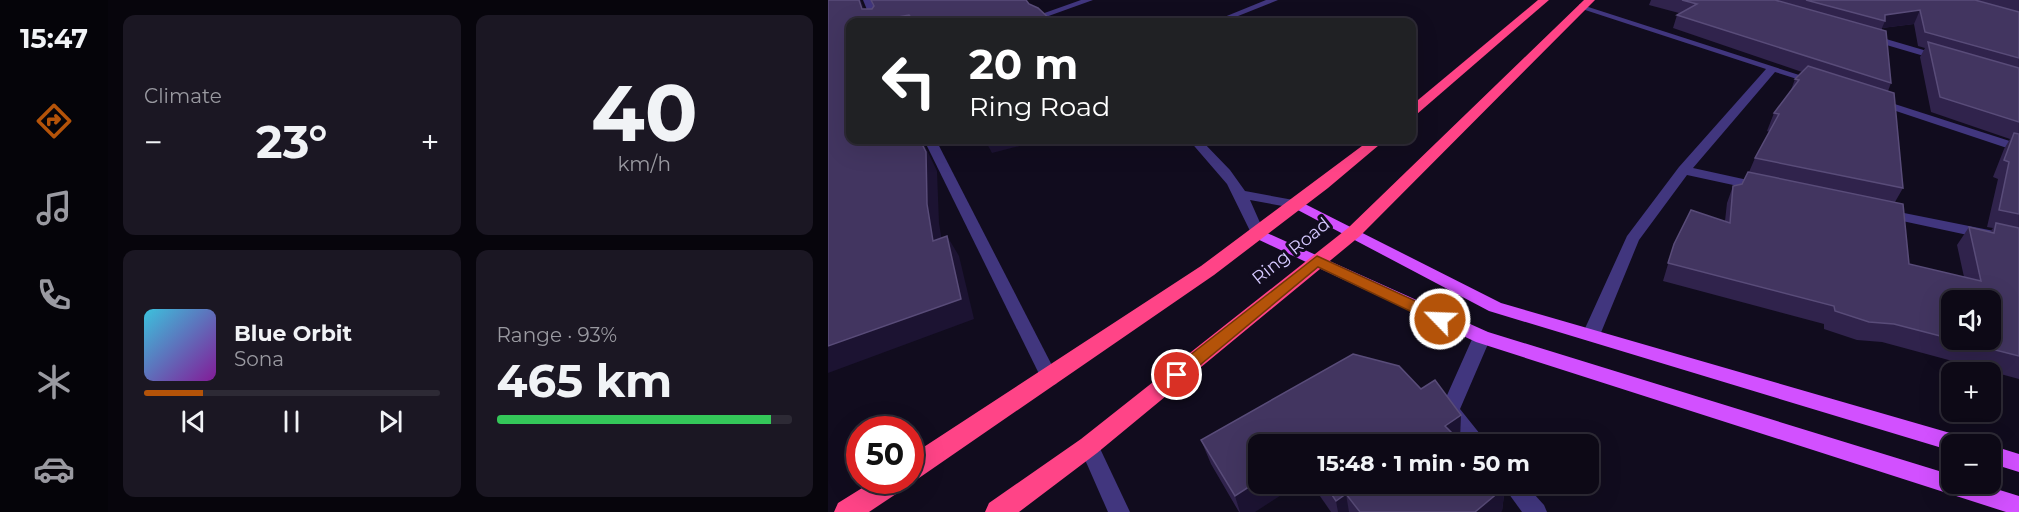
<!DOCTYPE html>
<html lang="en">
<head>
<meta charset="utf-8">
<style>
  body { margin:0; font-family:Montserrat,sans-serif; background:#1b1723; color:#f1f3f6; height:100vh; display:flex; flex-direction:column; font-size:22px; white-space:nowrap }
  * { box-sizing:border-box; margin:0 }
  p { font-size:20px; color:#9a9aa1 }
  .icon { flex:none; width:33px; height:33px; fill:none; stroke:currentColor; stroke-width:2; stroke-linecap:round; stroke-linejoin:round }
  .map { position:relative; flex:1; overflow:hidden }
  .side { display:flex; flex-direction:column; gap:15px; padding:15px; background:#07050c; width:720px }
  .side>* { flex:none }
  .top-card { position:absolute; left:18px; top:18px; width:570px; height:126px; border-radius:12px; box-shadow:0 6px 24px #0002,0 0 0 2px #2d2a35; background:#202124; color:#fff; overflow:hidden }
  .tools { position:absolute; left:1113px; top:290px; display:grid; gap:12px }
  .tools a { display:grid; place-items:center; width:60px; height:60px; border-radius:12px; background:#0d0916; box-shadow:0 6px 24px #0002,0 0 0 2px #2d2a35; font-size:30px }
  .speed { position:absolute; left:18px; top:416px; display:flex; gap:12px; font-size:30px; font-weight:700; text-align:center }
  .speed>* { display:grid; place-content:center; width:78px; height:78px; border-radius:50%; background:#0d0916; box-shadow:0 6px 24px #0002,0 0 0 2px #2d2a35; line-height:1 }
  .speed .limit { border:9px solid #d22; background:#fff; color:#111 }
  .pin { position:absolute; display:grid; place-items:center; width:51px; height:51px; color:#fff; margin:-26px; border:3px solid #fff; border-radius:50%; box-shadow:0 2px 6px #0007 }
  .me { position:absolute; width:66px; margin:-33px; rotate:294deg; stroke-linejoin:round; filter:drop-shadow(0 0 4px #0008) }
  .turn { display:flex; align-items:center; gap:21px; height:126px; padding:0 24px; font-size:27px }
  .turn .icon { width:78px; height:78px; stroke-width:2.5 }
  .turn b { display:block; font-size:42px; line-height:51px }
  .big { font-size:45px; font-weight:700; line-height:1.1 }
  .side .card { flex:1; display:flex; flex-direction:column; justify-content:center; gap:9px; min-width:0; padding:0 21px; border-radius:12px; background:#1b1723 }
  .side .dial { align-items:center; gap:0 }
  .dial b { font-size:78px; line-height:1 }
  .song { display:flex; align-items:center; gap:18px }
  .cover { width:72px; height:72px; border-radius:9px; background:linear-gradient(135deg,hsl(190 70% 55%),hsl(290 70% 35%)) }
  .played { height:6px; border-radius:3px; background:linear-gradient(90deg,#b45309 20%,#2d2a35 20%) }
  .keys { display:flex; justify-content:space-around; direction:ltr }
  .heat { display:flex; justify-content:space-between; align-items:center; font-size:33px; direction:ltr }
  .charge { height:9px; border-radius:4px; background:linear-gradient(90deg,#34c759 93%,#2d2a35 0) }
  .side .tiles { flex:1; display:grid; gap:15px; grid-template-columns:repeat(2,1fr) }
  .trip { position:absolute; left:420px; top:434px; width:351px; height:60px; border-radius:12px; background:#0d0916; box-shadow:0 6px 24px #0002,0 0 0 2px #2d2a35; font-weight:700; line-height:60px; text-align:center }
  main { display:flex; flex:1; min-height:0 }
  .menu { display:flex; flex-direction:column; width:108px; justify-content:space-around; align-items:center; background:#050409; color:#9a9aa1 }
  .menu .icon { width:42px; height:42px }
  .menu .on { color:#b45309 }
  .menu b { font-size:27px; color:#f1f3f6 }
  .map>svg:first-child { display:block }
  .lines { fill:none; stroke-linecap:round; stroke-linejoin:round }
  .minor { fill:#41367e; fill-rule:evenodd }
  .major { fill:#d250ff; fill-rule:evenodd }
  .highway { fill:#ff4487; fill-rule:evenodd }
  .wall { fill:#30234c; fill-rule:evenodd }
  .shaded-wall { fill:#1c1332 }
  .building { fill:#423560; stroke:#594c79; stroke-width:1.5 }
  .route { fill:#b45309; stroke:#753606; stroke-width:1.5 }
  .labels { text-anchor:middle; stroke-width:6; stroke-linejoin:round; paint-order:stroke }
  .street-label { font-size:18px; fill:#d5c9ff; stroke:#110c1e }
</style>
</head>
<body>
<main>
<nav class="menu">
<b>15:47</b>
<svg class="icon on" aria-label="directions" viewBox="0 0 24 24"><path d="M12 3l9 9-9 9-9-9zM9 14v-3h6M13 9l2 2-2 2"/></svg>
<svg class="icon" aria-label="music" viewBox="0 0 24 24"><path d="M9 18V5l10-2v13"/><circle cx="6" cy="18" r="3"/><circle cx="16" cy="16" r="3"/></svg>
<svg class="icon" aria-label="phone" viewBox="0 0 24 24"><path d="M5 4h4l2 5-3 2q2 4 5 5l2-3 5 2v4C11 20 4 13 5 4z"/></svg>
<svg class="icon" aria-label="climate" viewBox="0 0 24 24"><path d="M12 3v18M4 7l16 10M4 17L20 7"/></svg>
<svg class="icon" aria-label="car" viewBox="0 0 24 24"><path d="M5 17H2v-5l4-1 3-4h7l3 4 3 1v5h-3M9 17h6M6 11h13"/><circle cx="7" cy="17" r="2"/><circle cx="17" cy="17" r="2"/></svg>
</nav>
<section class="side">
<div class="tiles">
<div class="card"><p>Climate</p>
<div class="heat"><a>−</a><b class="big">23°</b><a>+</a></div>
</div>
<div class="card dial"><b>40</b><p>km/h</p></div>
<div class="card">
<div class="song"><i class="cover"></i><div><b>Blue Orbit</b><p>Sona</p></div></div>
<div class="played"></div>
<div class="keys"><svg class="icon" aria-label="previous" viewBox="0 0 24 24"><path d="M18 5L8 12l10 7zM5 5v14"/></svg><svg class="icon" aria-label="pause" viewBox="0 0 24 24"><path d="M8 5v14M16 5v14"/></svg><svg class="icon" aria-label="next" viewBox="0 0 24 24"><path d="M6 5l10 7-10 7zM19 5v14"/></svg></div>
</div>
<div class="card"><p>Range · 93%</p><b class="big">465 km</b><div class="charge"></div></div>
</div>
</section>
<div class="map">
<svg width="1191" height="512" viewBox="0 0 1191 512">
  <rect width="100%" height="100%" fill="#110c1e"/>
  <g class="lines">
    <!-- minor -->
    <g class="minor">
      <path d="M35,0h8l9,22h-8z"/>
      <path d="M253,0h12l-50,18 -7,-2z"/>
      <path d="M438,0h12l-55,22h-11z"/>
      <path d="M751,4l242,78 -5,3 -41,-13 -82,96 73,16 2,3 -7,4 -74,-16 -48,65 -39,95 -3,4h-12l-3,-4 45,-99 52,-69 87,-98 -187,-61z"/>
      <path d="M1041,34l75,22 2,2 -5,3 -75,-22v-4z"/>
      <path d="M1048,98l143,46v8l-147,-49 -1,-2z"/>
      <path d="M96,140h12l123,239 -3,5 -6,2 -6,-2z"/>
      <path d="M361,140h12l29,30 15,21 54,10 7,4 -7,4 -49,-9 15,34 -7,5 -5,-2 -26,-53z"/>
      <path d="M1056,209l135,27v10l-140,-30 -2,-3 2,-3z"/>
      <path d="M654,331l6,1 3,5 -31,72 28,35h-22l-26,-33 33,-74 3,-5z"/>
      <path d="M261,437l7,3 34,72h-22l-29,-66 3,-6z"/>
      <path d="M673,483h23l20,22 3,7h-25z"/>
    </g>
    <!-- major -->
    <g class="major">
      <path d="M471,201l202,102 456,132 7,3 3,6h-15v7l-463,-140 -195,-103 -2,-3z"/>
      <path d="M430,229l230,103 464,143v8h25l42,13v16h-13l-530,-170 -223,-105 -2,-3z"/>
      <path d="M1162,445l29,9v18l-29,-9z"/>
    </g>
    <!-- highway -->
    <g class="highway">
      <path d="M710,0h11l-132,114 -5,1v-10z"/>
      <path d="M756,0h11l-235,236 -263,217 -78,59h-34l4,-9 92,-64 267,-211z"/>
      <path d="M542,140h15l-57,48 -114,87 -295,203 -9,3 -2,-1 -3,8 -36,24h-35l4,-9 37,-23h35v-24l291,-190z"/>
    </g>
  </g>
  <!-- wall -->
  <g class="wall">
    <path d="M823,0h368v379l-137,-37 -25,-2 -33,-11v-5l-161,-43 11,-37 51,-23 2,-18 6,-17 9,-2 7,-12 6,-14 15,-26 -3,-1 7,-18 17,-23 4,-11 7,-7 -129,-44 4,-13 2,-2 -30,-8zM1086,24l4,22 7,2 -5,9 11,55 79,27 -6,10 -11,28 5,2 -11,48 6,1 -3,4 -21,-5 -12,18 7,32 -55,-13 -14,-62 8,-14 -15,-97 3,-8 -9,-54v-1z"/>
    <path d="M373,440h259l-202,4 -3,68h-16l-28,-48z"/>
    <path d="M483,483h190l4,4 -3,24 -2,1h-169z"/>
  </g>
  <!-- shaded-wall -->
  <g class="shaded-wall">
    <path d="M31,0h2v1l9,21 39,-7 4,7h-44z"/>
    <path d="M1092,10l-6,14 -32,4 3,-7v-6z"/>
    <path d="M22,48v15l-5,-14z"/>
    <path d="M92,140h2l15,31 2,52 6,37 -12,-19 -6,-37z"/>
    <path d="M157,140h58l-51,13z"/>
    <path d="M119,236l12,20 15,63 -146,54v-27z"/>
    <path d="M633,415l-1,25 -6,4 -9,-18z"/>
    <path d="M430,481v2h42l-45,29h-15l-5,-16z"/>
    <path d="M677,487l-3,24 -2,1h-25z"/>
    <path d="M518,494l3,18h-11l-2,-11z"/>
  </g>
  <!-- building -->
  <g class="building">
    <path d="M0,0h31l3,9h10l2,-3 -3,-6h155l3,4 9,4 15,14h-138l-6,-7 -40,7h-19v26l-5,1 5,14v77h70l6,12 1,52 6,37 14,-5 14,63 -133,47z"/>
    <path d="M854,0h93l111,31 5,52 -214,-68 20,-11z"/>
    <path d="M978,0h169l44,12v46l-94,-26 -5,-22 -35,5v6z"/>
    <path d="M1100,42l91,26v54l-79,-25z"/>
    <path d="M980,66l86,27 9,95 -148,-30 24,-44 -5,-1 25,-33 -4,-1z"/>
    <path d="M1186,133l5,1v80l-20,-4 10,-48 -5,-2z"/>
    <path d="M920,172l155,32 6,60 72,17 -12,-54 25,6 2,-10 23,5v128l-67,-17h38v-39h-38v39l-58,-15 -25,-2 -34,-11 -1,-5 -166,-43 6,-19 17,-34 39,13 3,-37 9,-2z"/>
    <path d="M525,354l46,12 22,23 14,-9 26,35 -16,11 18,18h-205v37l-23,15 -34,-56z"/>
    <path d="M496,483h177l4,4 -30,25h-115l-14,-18 -10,7z"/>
  </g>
  <!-- route -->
  <path class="route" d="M489,256l129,59 2,4 -2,4h-11l-117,-56 -135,112h-12l-2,-4 2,-5z"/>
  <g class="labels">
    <!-- street labels -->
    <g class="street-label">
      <text transform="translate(463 251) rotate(-39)" y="6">Ring Road</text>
    </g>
  </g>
</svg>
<div class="tools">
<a><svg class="icon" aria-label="sound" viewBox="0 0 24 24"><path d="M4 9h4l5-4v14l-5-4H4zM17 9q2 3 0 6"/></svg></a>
<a>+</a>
<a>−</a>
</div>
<div class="speed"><div class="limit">50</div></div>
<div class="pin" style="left:349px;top:375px;background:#d93025"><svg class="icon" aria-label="arrive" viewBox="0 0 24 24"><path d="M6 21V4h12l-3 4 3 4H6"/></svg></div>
<svg class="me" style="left:612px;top:319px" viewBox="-20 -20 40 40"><circle r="17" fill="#b45309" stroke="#fff" stroke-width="3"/><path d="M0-11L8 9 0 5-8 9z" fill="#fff"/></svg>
<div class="trip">15:48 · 1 min · 50 m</div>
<div class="top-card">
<div class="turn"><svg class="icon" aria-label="left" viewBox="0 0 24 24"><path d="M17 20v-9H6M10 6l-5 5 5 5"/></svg><div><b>20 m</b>Ring Road</div></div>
</div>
</div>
</main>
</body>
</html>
